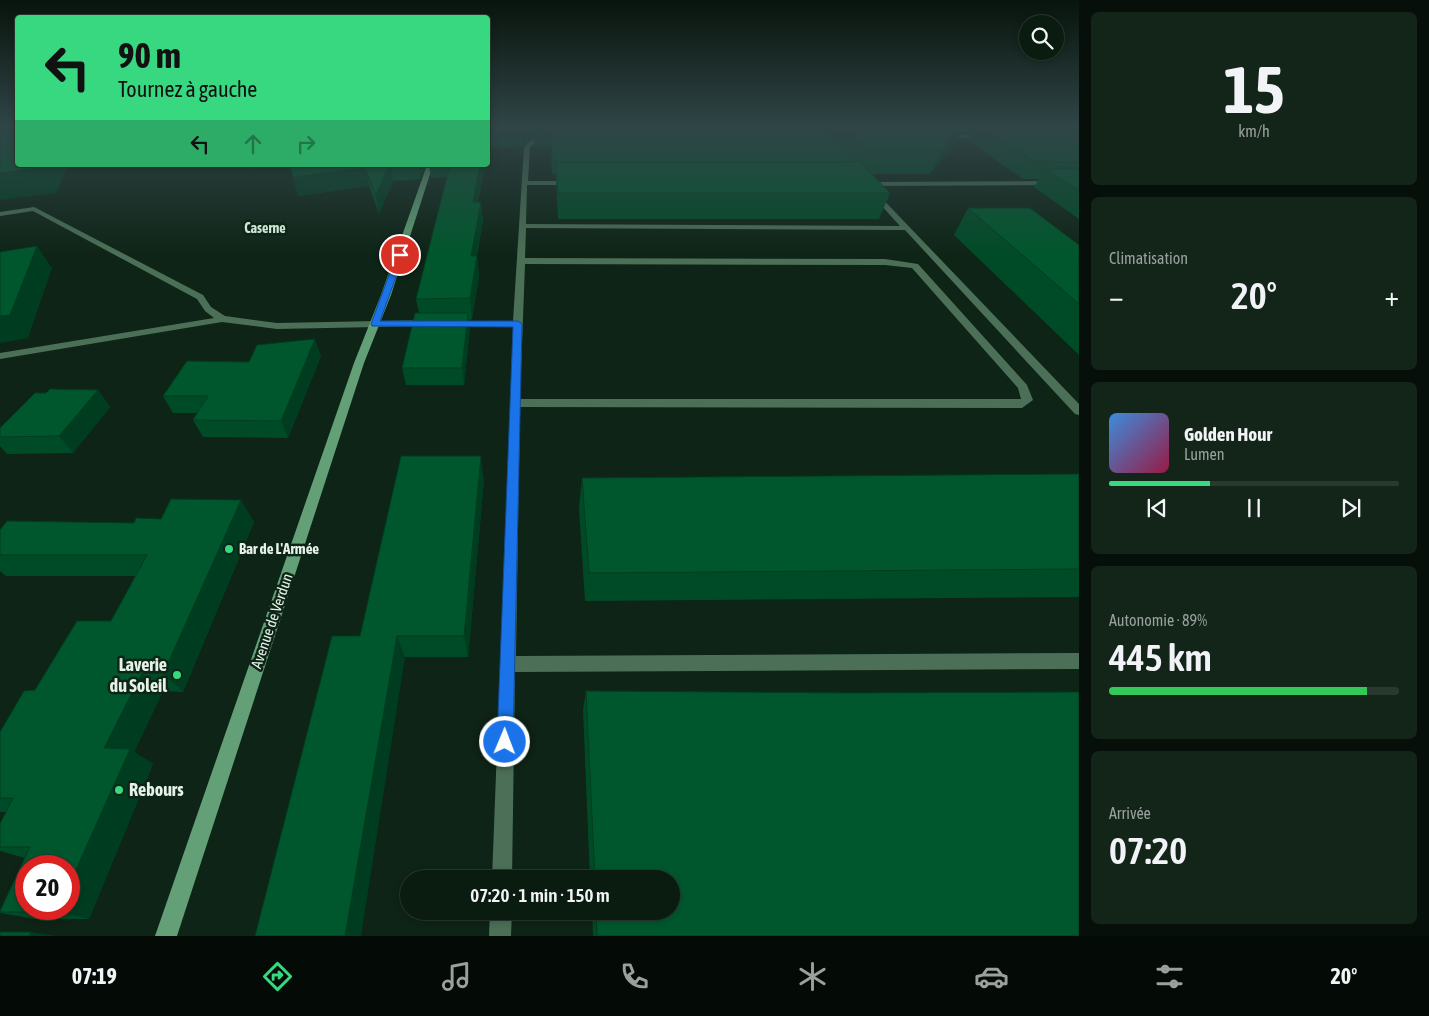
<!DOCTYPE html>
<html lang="fr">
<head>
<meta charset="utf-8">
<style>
  body { margin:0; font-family:"Asap Condensed",sans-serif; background:#132419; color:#f1f3f6; height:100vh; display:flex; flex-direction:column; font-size:19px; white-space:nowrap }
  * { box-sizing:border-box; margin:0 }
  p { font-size:16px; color:#99a19f }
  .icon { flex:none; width:28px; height:28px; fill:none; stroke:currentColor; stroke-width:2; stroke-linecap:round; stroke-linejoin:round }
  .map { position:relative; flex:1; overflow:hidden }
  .sheet { display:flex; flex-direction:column; gap:12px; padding:12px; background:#060f09; width:350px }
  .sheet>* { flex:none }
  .top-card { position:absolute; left:15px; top:15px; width:475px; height:152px; border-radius:5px; box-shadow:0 2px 8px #0003,0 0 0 1px #2a3930; background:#37d880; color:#111; overflow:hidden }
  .fabs { position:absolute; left:1019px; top:15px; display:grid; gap:10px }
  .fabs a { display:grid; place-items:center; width:45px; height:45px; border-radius:50%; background:#0a1b10; box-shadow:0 2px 8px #0003,0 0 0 1px #2a3930; font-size:25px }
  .speed { position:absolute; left:15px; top:855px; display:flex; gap:10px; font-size:25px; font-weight:700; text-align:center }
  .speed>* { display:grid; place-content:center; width:65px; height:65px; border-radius:50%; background:#0a1b10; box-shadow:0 2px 8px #0003,0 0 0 1px #2a3930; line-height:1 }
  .speed .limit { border:8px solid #d22; background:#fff; color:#111 }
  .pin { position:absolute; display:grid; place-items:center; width:42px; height:42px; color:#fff; margin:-21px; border:2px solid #fff; border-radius:50%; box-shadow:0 1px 5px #0007 }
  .me { position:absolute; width:55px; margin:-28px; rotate:1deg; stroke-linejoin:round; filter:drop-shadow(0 0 4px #0008) }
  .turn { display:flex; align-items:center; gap:18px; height:105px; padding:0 20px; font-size:22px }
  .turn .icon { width:65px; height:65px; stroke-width:2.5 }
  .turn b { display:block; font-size:35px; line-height:42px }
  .lanes { display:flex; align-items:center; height:48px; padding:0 20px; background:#0003; justify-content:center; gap:25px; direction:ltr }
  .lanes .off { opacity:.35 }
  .big { font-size:38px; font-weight:600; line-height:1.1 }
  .sheet .tile { flex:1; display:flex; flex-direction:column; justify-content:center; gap:8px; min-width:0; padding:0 18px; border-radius:8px; background:#132419 }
  .sheet .dial { align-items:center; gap:0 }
  .dial b { font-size:65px; line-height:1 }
  .song { display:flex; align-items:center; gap:15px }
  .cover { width:60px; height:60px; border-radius:8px; background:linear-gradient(135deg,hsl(210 70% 55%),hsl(340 70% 35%)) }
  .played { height:5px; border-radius:2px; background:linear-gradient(90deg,#37d880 35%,#2a3930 35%) }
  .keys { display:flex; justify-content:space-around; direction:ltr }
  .heat { display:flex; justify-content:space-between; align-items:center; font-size:28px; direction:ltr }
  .charge { height:8px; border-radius:4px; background:linear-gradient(90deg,#34c759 89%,#2a3930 0) }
  .trip { position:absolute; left:400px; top:870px; width:280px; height:50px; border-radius:25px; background:#0a1b10; box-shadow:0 2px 8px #0003,0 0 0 1px #2a3930; font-weight:600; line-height:50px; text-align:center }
  .dock { display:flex; height:80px; justify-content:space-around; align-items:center; background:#040b06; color:#99a19f }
  .dock .icon { width:35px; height:35px }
  .dock .current { color:#37d880 }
  .dock b { font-size:22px; color:#f1f3f6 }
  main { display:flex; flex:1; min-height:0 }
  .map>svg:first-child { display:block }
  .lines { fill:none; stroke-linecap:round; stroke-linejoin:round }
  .lane { fill:#4c7057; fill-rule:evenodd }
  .secondary { fill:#639f77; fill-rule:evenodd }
  .wall { fill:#004b27 }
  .shaded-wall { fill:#003d20 }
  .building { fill:#00572d; stroke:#003d20 }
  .route { fill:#1a73e8; stroke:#114b97 }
  .poi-dot { fill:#37d880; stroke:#0e2416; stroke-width:2 }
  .labels { text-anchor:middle; stroke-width:5; stroke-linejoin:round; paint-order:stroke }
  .far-neighbourhood-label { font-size:14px; font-weight:bold; fill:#cbe6d3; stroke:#0e2416 }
  .poi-label { font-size:15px; font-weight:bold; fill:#e4f2e8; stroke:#0e2416; text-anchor:start }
  .street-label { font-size:15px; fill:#e4f2e8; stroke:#0e2416 }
  .near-poi-label { font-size:18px; font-weight:bold; fill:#e4f2e8; stroke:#0e2416; text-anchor:end }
</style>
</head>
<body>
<main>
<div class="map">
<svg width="1079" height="936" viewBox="0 0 1079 936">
  <rect width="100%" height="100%" fill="#0e2416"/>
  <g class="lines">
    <!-- lane -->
    <g class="lane">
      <path d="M984,134l2,3 -44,2 -3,-2 3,-2z"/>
      <path d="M552,135l2,3 -15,2 -9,7 -2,34h43l3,2 -3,2h-44l-1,39 374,2 -31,-34 6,-1 204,213v11l-4,-1 -170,-184 -379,-2 -1,30 360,1 33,5 109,121 6,15 -11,8 -502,-1 -4,249 563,-3v16l-564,3 -3,207h-20l21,-552h-60l-5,-3 5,-3h60l11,-174c8,-10 15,-11 28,-12zM525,264l360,1 27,3 106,120 3,11h-501z"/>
      <path d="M1079,181v4l-213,1 -3,-2 3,-2z"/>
      <path d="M34,207l169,88 8,12 14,9 52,7 151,-3 5,3 -5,3 -151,3 -55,-7 -222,37v-6l214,-35 -9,-7 -8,-12 -164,-88 -33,5v-4z"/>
      <path d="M490,911h22l-1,25h-22z"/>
    </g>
    <!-- secondary -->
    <path class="secondary" d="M427,165h6l-42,130 -27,68 -187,573h-22l199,-573 27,-68z"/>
  </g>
  <!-- wall -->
  <g class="wall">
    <path d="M488,126h323v1h4v-1h264v93l-45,-32 5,-8h-16l-56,-39 4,-7h-11l-3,7 -27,34h-58l18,19 -11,26h-321l-2,-40 -1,-5h-3l-1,-27h-17v-10h-1l-11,10h-34v3z"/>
    <path d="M290,165h136l-6,14 -27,2 -14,33 -10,-28 -71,10z"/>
    <path d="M429,165h56l-7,37h3l2,19 -6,35 2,21 -7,42 -3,1 1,9 -6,56h-58l-4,-17 17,-55 -3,-14 31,-122 -16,1z"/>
    <path d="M968,208l111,37v110l-125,-120z"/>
    <path d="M321,356l-33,82 -85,-1 -10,-17 5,-7h-25l-10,-17 86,-34z"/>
    <path d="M98,390l12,17 -37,46 -66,1 -7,-8v-18z"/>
    <path d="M1079,474v123l-494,4 -6,-93 3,-30z"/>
    <path d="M484,480l-16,177h-63l-45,-21z"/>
    <path d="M254,522l-71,170 -20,-1 -29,61 19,12 -64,155h-54l-35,-6 25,-55 -25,-7v-27l6,-12h-6v-80l35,-42 76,-69 25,-45h-130l-6,-5v-41l134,-7z"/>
    <path d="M586,691l264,2 229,243h-486l-1,-25h79v-32h-81l-7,-169z"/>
  </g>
  <!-- shaded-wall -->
  <g class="shaded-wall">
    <path d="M526,126h24v7l-16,1v3h-1l-11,10v-17z"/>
    <path d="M960,126h3l-6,14 -27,34 12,-24z"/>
    <path d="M43,165h25l-12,28 -56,7v-27z"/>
    <path d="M389,165h2l2,16 -14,33 -3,-19z"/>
    <path d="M418,165h8l-6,14z"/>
    <path d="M480,165h5l-11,56 -1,-19z"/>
    <path d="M365,168l4,18 -71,10 -5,-19z"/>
    <path d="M481,202l2,19 -10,56 -2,-21z"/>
    <path d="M37,246l15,22 -24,70 -28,5v-27z"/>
    <path d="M477,256l2,21 -7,42 -2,-21z"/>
    <path d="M468,313l2,16 -6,56 -2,-17z"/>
    <path d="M315,339l6,17 -33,82 -7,-17z"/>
    <path d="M98,390l12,17 -37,46 -14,-17z"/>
    <path d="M481,456l3,24 -16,177 -4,-21z"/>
    <path d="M241,500l13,22 -71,170 -20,-18z"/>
    <path d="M397,636l8,21 -44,279h-16z"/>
    <path d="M142,673l21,18 -29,61 19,12 -64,155 -32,-7 1,-3h11v-24l35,-137z"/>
    <path d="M31,932l25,4h-27z"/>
  </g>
  <!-- building -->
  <g class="building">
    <path d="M0,126h18v39h25l-2,3 -41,5z"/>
    <path d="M488,126h38l-4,4h-34z"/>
    <path d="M845,126h115l-18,24h-72z"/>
    <path d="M980,126h99v36l-46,-1z"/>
    <path d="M820,127l34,34h-9l1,1h-290l1,3h-1v-5h-4l-1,-26h-17l12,-6z"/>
    <path d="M556,162h304l30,31h-332z"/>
    <path d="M290,165h99l-13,30 -11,-27 -72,9z"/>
    <path d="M450,165h30l-7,37h8l-10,54h6l-7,42 -54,1z"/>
    <path d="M1045,169h34v22z"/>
    <path d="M968,208h62l49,37v59z"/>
    <path d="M37,246l-27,69 -10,1v-64z"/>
    <path d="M415,313h53l-6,55h-60z"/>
    <path d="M315,339l-34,82 -88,-1 15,-24h-45l24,-35 62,1 8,-17z"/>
    <path d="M50,389l48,1 -39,46 -59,1v-9l35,-35h11z"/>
    <path d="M401,456h80l-17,180h-67l-52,300h-90l77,-300h28z"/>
    <path d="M1079,474v95l-490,4 -7,-95z"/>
    <path d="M171,499l70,1 -78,174 -21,-1 -38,75 26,1 -61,136v-19h-43v43h32l-1,3h-57v-1l30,-64h-30v-23l13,-26h-13v-66l24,-41 11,-1 42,-69h34l36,-66h-147v-25l7,-9 127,2 2,-5 25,1z"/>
    <path d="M586,691l264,2 229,-1v244h-482l-1,-25h75v-32h-76z"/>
    <path d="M0,932h31l-2,4h-29z"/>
  </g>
  <!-- sky -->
  <linearGradient id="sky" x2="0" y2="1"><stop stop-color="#08140c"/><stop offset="0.49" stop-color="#304547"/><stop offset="1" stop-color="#304547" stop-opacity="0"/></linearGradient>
  <rect width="1079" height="257" fill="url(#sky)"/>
  <!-- route -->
  <path class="route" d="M397,253l7,2 -24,66h138l4,3 -9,418 -2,6 -6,2 -6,-2 -2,-6 16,-415 -141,-1 -1,-2z"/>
  <!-- markers -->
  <g class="poi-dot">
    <circle cx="229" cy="549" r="5"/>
    <circle cx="177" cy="675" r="5"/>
    <circle cx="119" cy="790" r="5"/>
  </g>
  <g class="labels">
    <!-- far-neighbourhood labels -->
    <g class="far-neighbourhood-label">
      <text x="265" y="233">Caserne</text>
    </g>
    <!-- poi labels -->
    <g class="poi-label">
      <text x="239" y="554">Bar de L'Armée</text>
    </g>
    <!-- street labels -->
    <g class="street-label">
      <text transform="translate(272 621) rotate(-71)" y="5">Avenue de Verdun</text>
    </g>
    <!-- near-poi labels -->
    <g class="near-poi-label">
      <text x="167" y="671">Laverie<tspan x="167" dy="21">du Soleil</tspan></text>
      <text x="129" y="796" text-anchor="start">Rebours</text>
    </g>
  </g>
</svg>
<div class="fabs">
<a><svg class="icon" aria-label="search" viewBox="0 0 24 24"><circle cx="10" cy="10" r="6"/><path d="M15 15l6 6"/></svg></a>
</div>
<div class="speed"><div class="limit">20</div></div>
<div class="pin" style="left:400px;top:255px;background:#d93025"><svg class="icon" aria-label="arrive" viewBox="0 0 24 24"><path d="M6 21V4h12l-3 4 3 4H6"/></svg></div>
<svg class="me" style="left:505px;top:742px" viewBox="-20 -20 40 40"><circle r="17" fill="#1a73e8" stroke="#fff" stroke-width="3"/><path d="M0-11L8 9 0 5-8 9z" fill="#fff"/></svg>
<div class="trip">07:20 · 1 min · 150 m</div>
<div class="top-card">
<div class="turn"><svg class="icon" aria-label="left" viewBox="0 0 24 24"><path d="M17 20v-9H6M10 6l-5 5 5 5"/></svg><div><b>90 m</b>Tournez à gauche</div></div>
<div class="lanes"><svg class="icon" aria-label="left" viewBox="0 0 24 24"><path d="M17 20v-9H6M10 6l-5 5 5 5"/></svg><svg class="icon off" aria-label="ahead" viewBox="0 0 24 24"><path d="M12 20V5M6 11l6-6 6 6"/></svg><svg class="icon off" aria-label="right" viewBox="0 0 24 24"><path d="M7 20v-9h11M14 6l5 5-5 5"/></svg></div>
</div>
</div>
<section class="sheet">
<div class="tile dial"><b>15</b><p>km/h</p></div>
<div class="tile"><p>Climatisation</p>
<div class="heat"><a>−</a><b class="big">20°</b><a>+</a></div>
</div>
<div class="tile">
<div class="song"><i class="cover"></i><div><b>Golden Hour</b><p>Lumen</p></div></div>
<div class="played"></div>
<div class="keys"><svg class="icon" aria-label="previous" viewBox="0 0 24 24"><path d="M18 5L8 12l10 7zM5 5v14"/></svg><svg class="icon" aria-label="pause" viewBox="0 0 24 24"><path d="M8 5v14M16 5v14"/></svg><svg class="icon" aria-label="next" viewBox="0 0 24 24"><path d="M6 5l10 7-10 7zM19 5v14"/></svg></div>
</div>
<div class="tile"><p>Autonomie · 89%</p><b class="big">445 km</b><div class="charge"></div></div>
<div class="tile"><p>Arrivée</p><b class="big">07:20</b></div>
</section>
</main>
<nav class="dock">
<b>07:19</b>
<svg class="icon current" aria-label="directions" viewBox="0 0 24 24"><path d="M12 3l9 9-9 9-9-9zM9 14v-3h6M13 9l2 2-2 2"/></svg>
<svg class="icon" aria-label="music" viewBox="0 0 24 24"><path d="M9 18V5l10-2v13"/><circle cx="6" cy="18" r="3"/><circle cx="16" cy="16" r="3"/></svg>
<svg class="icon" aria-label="phone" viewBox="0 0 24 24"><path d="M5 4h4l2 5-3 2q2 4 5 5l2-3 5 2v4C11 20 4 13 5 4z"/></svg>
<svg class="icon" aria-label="climate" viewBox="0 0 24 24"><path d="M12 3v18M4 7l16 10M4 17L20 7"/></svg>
<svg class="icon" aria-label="car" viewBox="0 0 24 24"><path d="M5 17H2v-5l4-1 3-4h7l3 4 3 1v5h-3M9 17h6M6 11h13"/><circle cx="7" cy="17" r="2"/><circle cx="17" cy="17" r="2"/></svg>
<svg class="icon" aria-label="filters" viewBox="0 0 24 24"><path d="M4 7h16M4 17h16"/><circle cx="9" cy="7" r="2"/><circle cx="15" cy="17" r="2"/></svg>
<b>20°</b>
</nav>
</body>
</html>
